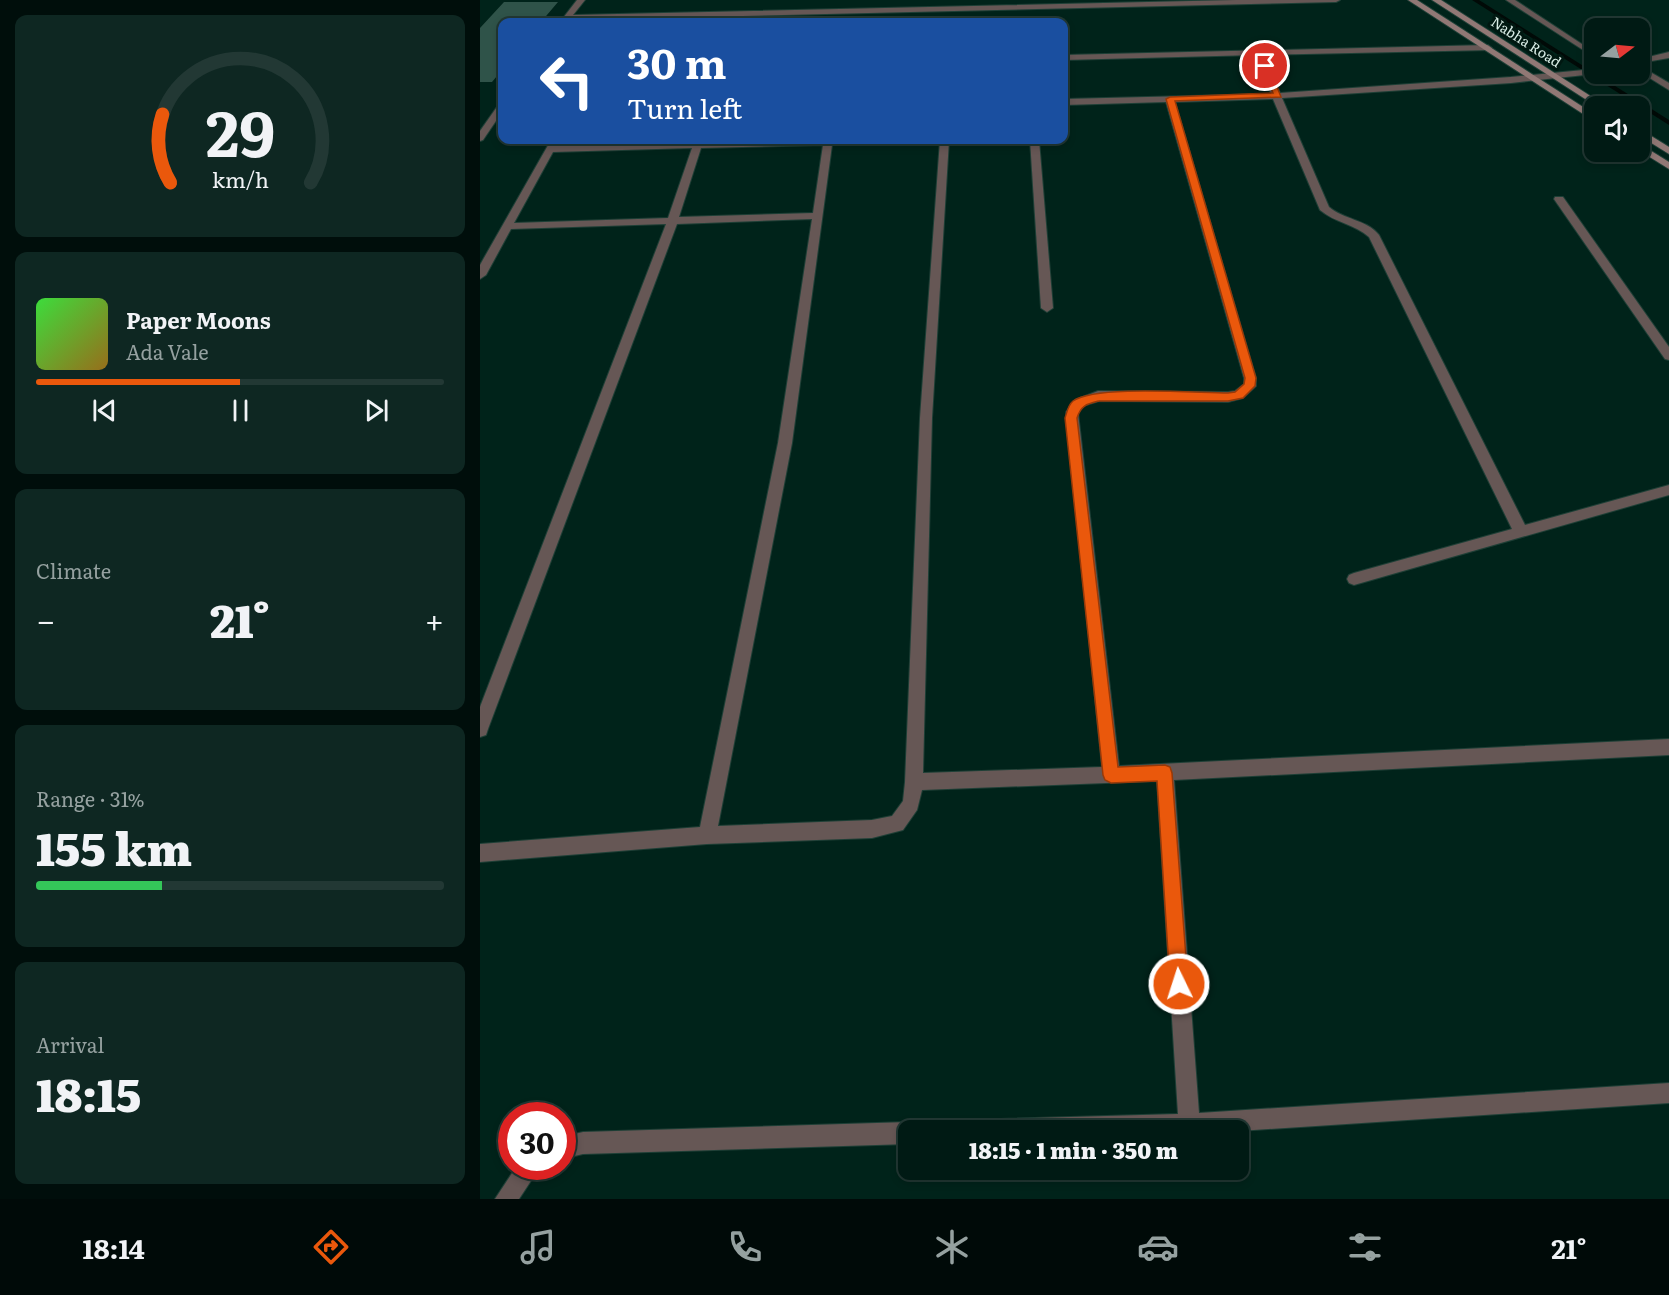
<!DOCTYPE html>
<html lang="en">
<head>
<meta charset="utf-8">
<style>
  body { margin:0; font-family:Literata,serif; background:#0e2722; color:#f1f3f6; height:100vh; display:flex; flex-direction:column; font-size:22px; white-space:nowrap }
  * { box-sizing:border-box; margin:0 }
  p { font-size:20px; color:#95a1a0 }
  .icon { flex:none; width:33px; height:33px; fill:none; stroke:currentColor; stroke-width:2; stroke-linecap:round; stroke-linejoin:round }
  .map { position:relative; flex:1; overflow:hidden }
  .panel { display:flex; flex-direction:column; gap:15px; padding:15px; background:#000e0b; width:480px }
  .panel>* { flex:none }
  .hud { position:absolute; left:18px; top:18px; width:570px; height:126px; border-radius:12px; box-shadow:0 3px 9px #0003,0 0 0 2px #223834; background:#1a4fa0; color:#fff; overflow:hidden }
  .needle { width:39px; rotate:74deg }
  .buttons { position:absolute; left:1104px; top:18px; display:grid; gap:12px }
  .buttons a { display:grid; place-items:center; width:66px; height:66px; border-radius:12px; background:#001a14; box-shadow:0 3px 9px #0003,0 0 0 2px #223834; font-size:30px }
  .speed { position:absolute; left:18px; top:1102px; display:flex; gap:12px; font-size:30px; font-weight:700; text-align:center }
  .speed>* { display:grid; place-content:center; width:78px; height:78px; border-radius:50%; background:#001a14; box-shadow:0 3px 9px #0003,0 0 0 2px #223834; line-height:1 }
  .speed .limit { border:9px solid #d22; background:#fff; color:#111 }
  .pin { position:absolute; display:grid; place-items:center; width:51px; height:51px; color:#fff; margin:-26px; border:3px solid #fff; border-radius:50%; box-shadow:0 2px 6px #0007 }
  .me { position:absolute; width:66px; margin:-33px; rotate:356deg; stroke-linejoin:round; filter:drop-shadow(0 0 4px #0008) }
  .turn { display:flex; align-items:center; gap:21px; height:126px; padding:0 30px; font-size:27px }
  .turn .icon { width:78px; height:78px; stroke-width:2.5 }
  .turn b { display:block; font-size:42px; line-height:51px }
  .big { font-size:45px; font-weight:800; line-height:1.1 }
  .panel .tile { flex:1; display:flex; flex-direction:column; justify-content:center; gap:9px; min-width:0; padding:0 21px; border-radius:12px; background:#0e2722 }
  .panel .dial { align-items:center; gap:0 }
  .dial svg { height:156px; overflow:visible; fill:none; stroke:#223834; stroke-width:7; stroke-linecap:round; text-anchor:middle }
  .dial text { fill:#f1f3f6; stroke:none }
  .song { display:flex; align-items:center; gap:18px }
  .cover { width:72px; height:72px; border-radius:9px; background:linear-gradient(135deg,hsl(120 70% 55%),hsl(40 70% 35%)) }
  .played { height:6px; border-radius:3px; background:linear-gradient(90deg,#ea580c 50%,#223834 50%) }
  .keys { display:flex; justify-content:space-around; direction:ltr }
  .heat { display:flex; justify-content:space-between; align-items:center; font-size:33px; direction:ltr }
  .charge { height:9px; border-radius:4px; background:linear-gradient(90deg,#34c759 31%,#223834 0) }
  .trip { position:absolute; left:418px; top:1120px; width:351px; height:60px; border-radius:12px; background:#001a14; box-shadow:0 3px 9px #0003,0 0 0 2px #223834; font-weight:800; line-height:60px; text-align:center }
  .menu { display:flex; height:96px; justify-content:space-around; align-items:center; background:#000a08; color:#95a1a0 }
  .menu .icon { width:42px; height:42px }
  .menu .on { color:#ea580c }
  .menu b { font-size:27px; color:#f1f3f6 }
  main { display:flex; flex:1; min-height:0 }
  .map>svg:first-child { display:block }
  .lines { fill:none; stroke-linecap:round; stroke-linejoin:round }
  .stream { fill:#010a07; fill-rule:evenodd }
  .building { fill:#2f5349 }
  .street-casing { stroke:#1e3f36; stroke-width:2 }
  .secondary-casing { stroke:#1e3f36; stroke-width:2 }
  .street { fill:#665755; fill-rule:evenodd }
  .secondary { fill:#917875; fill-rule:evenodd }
  .route { fill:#ea580c; stroke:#983908; stroke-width:1.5 }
  .labels { text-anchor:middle; stroke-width:6; stroke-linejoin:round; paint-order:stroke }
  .far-street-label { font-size:14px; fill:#d8ece5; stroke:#001811 }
</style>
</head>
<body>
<main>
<section class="panel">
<div class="tile dial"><svg viewBox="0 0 100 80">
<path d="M14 69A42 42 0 1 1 86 69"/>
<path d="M14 69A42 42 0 0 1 10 34" stroke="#ea580c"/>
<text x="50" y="56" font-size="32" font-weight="700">29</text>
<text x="50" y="72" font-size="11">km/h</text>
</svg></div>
<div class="tile">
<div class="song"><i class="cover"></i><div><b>Paper Moons</b><p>Ada Vale</p></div></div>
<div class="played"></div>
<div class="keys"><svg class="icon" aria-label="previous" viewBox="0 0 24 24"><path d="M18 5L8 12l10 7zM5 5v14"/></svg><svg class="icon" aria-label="pause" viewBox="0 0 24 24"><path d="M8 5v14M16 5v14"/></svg><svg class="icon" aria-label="next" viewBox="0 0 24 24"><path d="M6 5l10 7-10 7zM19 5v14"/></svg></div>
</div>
<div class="tile"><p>Climate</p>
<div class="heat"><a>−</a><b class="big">21°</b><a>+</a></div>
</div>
<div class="tile"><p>Range · 31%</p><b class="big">155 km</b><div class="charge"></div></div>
<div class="tile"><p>Arrival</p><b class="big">18:15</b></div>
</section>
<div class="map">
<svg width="1189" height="1199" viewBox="0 0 1189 1199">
  <rect width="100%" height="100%" fill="#00231a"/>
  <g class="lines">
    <!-- stream -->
    <path class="stream" d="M992,0h7l190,120v5z"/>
  </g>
  <!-- building -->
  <path class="building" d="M24,2h54l-17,20h-39v48l-10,12h-12v-54z"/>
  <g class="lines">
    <defs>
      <g id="street">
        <path d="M97,0h8l-12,15 663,-15h104l-4,2 -767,18 -9,2z"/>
        <path d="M1026,0h9l79,52v5z"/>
        <path d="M1008,45l4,3 -1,2 -227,5 16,38 231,-16 83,-8v5l-83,9 -229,15 47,109c15,13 37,12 50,28l146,290 144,-40v10l-315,90 -5,-2 -2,-4 2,-4 5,-2 158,-44 -143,-292c-14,-13 -34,-14 -49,-27l-47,-111 -98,3 81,276v8l-13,12 -15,4 -129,-1 -16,5 -5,7 41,353 550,-27v16l-495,25 25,333 470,-30v20l-430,28h-286l3,-8 8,-3 214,-6 -21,-333 -235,9 -5,20 -14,20 -31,8 -165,6 -227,18v-18l220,-17 78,-384 34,-224 -135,5 -189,505 -2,6 -6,2v-30l186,-483 -155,5 -25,46 -6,4v-14l71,-125h6v6l141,-5 216,-1 -5,3 -77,2 -40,298 -74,383 154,-6 20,-4 11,-15 2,-19 15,-364 20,-278h9l-17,278 -9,355 179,-6 -36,-355 9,-12 23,-9 130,1 7,-1 9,-7v-6l-78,-276 -102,3v-6l207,-5 -16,-39 -191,5v-5zM343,145l-10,68 -134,4 22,-69zM212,148l-24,70 -154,5 39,-71z"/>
        <path d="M1189,52v6l-29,5v-4z"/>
        <path d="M1160,66l29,17v7l-29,-18z"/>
        <path d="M22,103v9l-19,28 -3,1v-10l19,-27z"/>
        <path d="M550,140h9l14,168 -6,4 -6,-4z"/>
        <path d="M1075,197h8l106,150v13l-4,-1 -111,-160z"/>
        <path d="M429,1122l8,3 2,6h-10v13l-326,10 -21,5v-22l21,-5z"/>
        <path d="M36,1167h24l-21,32h-24z"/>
      </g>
      <g id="secondary">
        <path d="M928,0h9l177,114v7z"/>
        <path d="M952,0h9l165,106h-10z"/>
        <path d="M1160,129l29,18v7l-29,-18z"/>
        <path d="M1160,144l29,18v7l-29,-18z"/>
      </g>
    </defs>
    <!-- street casing -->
    <use href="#street" class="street-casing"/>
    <!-- secondary casing -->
    <use href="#secondary" class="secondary-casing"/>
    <!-- street -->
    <use href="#street" class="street"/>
    <!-- secondary -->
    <use href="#secondary" class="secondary"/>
  </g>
  <!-- route -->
  <path class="route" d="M782,65l7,1 12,31 -106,4 81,277 -1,8 -12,12 -15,3h-129c-12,3 -18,4 -22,17l41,349 47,-2 5,2 2,6 16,211 -2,6 -7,2 -6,-2 -3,-6 -13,-203 -46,2 -6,-3 -2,-5 -38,-357c2,-6 3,-13 8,-17 23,-16 123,-8 155,-8l7,-1 9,-8 1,-6 -79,-279 4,-2 103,-4z"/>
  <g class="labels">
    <!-- far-street labels -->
    <g class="far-street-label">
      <text transform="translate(1046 42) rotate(33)" y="5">Nabha Road</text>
    </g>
  </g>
</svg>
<div class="buttons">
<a><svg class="needle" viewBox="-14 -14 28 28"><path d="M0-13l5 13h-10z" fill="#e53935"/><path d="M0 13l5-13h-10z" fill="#95a1a0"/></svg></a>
<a><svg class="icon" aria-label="sound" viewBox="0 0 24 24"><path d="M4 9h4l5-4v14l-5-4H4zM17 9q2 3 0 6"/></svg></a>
</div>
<div class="speed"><div class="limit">30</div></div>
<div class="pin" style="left:785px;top:66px;background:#d93025"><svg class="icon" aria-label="arrive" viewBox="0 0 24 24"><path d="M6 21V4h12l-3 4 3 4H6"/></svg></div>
<svg class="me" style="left:699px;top:984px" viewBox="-20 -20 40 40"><circle r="17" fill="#ea580c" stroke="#fff" stroke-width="3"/><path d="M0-11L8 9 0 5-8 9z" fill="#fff"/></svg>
<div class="trip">18:15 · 1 min · 350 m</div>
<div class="hud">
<div class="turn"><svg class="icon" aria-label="left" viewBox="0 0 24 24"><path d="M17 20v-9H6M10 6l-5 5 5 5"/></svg><div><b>30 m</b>Turn left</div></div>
</div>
</div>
</main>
<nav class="menu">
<b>18:14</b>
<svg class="icon on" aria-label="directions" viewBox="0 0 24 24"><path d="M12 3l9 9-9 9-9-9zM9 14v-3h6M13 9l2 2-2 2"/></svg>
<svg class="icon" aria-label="music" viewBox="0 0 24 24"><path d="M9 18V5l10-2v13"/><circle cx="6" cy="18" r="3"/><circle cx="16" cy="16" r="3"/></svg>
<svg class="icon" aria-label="phone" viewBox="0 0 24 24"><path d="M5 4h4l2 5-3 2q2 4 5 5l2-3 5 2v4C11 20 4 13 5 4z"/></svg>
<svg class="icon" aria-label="climate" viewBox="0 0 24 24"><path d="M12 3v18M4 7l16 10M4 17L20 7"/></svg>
<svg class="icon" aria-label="car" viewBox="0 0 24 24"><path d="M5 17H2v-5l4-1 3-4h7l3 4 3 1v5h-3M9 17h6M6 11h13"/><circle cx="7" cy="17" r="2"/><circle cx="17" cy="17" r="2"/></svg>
<svg class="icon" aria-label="filters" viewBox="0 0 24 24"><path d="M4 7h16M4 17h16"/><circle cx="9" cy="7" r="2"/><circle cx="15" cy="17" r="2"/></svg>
<b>21°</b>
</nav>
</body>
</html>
